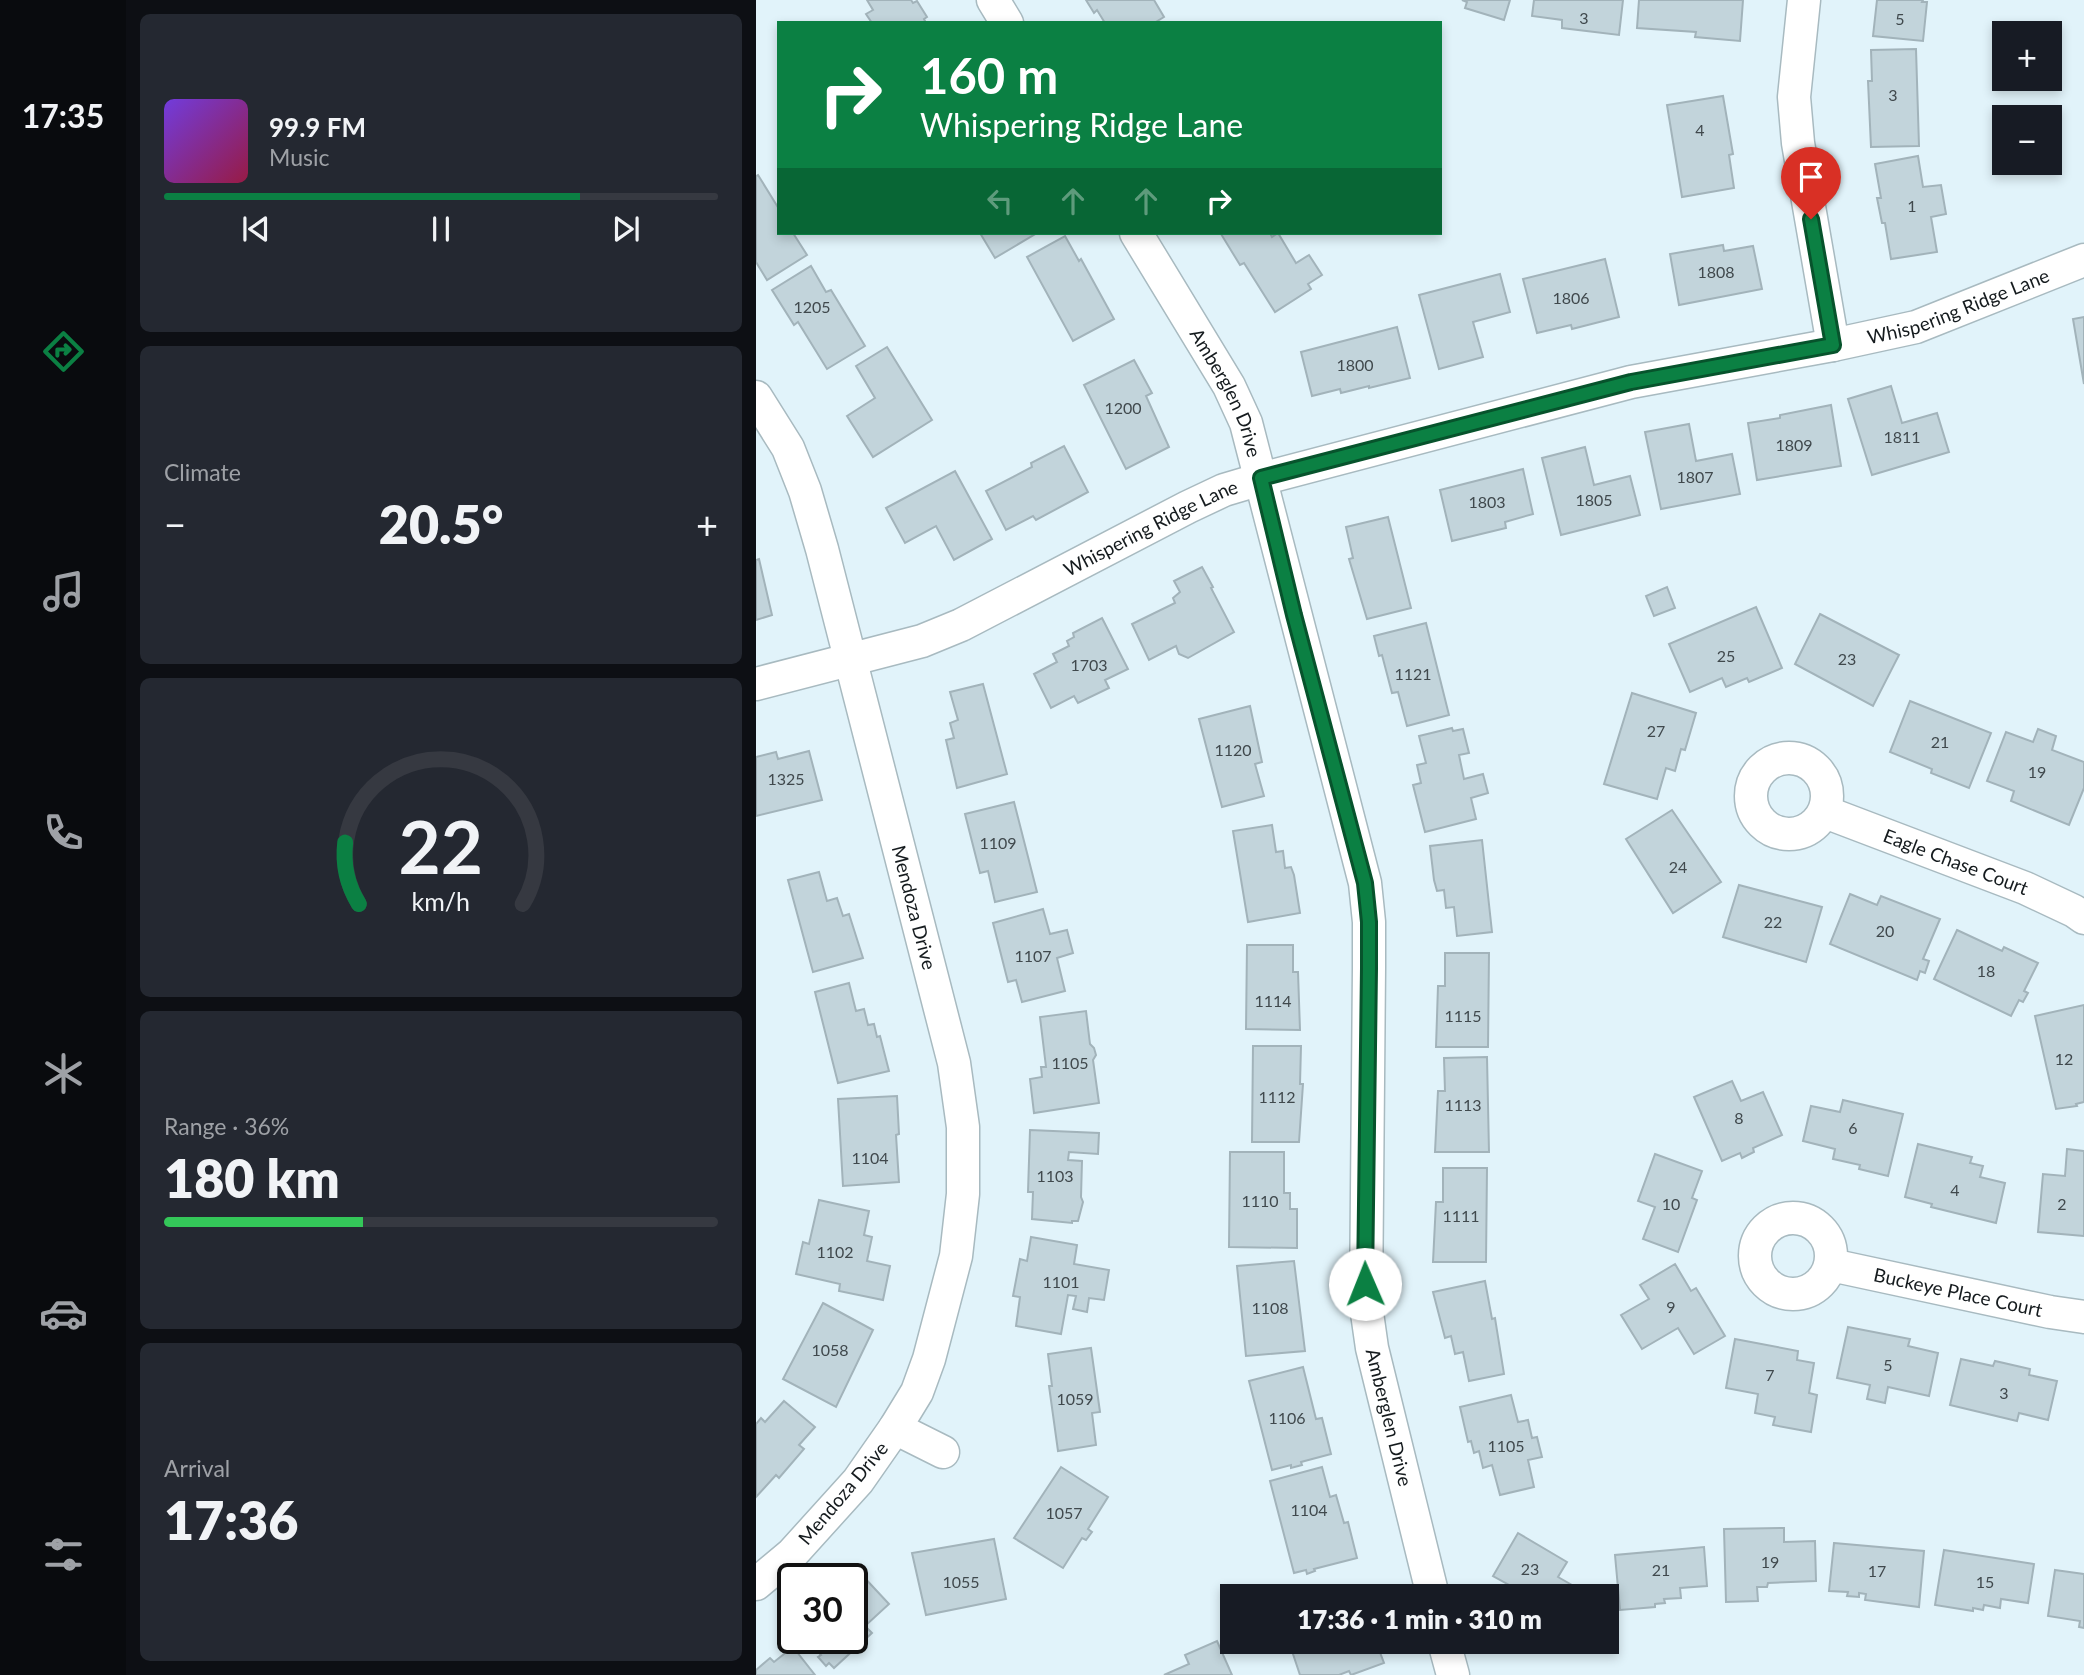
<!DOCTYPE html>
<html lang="en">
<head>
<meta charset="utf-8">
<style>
  body { margin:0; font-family:Lato,sans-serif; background:#242831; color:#f1f3f6; height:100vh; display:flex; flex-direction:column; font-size:26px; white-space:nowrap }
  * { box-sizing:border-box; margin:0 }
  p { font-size:23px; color:#9ea1a6 }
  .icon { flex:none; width:38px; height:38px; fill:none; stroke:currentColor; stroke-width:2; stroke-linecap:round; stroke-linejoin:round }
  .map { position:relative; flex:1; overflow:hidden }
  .side { display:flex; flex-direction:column; gap:14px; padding:14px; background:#0d0f14; width:630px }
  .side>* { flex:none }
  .hud { position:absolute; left:21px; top:21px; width:665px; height:214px; border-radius:0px; box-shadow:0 4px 10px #0003; background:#0b8043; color:#fff; overflow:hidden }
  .buttons { position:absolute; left:1236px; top:21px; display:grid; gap:14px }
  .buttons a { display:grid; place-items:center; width:70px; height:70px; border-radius:0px; background:#171b24; box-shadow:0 4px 10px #0003; font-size:35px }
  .speed { position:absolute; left:21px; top:1563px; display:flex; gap:14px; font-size:35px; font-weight:700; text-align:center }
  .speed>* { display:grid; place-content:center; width:91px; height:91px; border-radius:50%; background:#171b24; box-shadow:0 4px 10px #0003; line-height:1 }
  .speed .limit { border:4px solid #111; border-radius:10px; background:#fff; color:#111 }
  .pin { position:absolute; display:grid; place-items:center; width:60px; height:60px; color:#fff; margin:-72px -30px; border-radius:50% 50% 50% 0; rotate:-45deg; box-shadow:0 0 7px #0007 }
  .pin .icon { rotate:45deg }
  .me { position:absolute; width:77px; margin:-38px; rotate:359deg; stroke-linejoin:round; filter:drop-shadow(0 0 5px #0008) }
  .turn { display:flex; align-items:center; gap:24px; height:147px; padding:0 28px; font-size:32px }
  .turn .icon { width:91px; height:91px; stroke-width:2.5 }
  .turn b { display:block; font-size:49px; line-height:60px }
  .lanes { display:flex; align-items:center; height:66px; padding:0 28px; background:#0003; justify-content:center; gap:35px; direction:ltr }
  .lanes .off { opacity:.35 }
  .big { font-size:52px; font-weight:800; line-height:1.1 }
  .side .tile { flex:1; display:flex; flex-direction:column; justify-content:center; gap:10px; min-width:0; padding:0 24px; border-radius:10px; background:#242831 }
  .side .dial { align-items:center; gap:0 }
  .dial svg { height:182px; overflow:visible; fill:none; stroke:#363941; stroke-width:7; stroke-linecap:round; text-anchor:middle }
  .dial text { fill:#f1f3f6; stroke:none }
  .song { display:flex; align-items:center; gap:21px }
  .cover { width:84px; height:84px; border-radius:10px; background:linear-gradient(135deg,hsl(260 70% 55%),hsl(340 70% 35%)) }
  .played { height:7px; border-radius:4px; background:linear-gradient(90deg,#0b8043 75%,#363941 75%) }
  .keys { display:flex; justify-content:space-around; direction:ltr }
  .heat { display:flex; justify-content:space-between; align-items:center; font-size:38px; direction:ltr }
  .charge { height:10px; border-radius:5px; background:linear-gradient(90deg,#34c759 36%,#363941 0) }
  .trip { position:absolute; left:464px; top:1584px; width:399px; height:70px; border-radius:0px; background:#171b24; box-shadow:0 4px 10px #0003; font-weight:800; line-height:70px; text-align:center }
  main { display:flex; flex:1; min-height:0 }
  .menu { display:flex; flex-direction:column; width:126px; justify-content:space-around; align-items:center; background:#090b0e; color:#9ea1a6 }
  .menu .icon { width:49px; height:49px }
  .menu .selected { color:#0b8043 }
  .menu b { font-size:32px; color:#f1f3f6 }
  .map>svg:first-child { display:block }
  .building { fill:#c2d4db; stroke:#a2b3ba; stroke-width:2 }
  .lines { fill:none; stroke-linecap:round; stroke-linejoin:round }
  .minor-casing { stroke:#a8bac0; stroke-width:35 }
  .minor { stroke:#fff; stroke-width:32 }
  .route-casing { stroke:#07532c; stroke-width:18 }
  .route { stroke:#0b8043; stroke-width:12 }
  .labels { text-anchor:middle; stroke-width:5; stroke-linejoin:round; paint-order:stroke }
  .number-label { font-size:16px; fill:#40494d }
  .street-label { font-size:19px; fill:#151b1e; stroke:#fff }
</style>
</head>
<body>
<main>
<nav class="menu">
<b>17:35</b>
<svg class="icon selected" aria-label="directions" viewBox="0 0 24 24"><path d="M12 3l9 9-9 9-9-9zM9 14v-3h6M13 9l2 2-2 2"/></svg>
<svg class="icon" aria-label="music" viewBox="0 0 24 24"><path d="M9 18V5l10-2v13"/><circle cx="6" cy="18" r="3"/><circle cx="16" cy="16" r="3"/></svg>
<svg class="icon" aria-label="phone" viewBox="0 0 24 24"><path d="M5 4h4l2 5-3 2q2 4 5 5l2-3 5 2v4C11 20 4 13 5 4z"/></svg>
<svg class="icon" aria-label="climate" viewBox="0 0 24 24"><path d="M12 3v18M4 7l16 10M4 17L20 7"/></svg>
<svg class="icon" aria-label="car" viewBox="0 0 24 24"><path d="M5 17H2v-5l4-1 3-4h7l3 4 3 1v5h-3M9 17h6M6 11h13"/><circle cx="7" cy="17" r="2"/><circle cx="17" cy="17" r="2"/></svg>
<svg class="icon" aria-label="filters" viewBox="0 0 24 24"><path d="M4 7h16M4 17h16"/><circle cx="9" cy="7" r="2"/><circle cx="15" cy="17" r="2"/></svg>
</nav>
<section class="side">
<div class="tile">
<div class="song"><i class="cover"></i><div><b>99.9 FM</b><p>Music</p></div></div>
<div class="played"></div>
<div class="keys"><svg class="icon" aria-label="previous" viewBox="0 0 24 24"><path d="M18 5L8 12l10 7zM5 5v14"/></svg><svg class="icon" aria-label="pause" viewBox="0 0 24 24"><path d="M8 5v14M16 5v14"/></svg><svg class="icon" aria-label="next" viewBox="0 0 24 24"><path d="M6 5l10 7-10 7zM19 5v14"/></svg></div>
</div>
<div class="tile"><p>Climate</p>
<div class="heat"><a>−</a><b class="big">20.5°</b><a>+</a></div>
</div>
<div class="tile dial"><svg viewBox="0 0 100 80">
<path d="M14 69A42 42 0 1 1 86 69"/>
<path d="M14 69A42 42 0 0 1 8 42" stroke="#0b8043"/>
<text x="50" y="56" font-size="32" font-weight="700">22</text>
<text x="50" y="72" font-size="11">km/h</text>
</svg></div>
<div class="tile"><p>Range · 36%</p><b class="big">180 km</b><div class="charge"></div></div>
<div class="tile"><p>Arrival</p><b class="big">17:36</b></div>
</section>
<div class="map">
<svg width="1328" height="1675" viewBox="0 0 1328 1675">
  <rect width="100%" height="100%" fill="#e1f3fa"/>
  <!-- building -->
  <g class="building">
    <path d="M111,0h44l2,3 4,-2 10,16 -3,2 2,4h-54l-6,-9 7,-4z"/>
    <path d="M330,0h68l10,17 -10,6h-49l-8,-13 -3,3z"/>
    <path d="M706,0h48l-6,20 -39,-12 2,-6z"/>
    <path d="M778,0h89l-4,35 -57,-7v-8l-30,-4z"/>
    <path d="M883,0h104l-3,41 -45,-4 1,-5 -59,-4z"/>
    <path d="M1121,0h46l-1,2h5l-4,39 -50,-5z"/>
    <path d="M1160,49l3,97 -48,1 -3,-66h4l-1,-31z"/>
    <path d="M967,96l10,58 -4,1 5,33 -52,9 -15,-92z"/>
    <path d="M1162,156l5,31 18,-2 5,29 -15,3 6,35 -46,7 -6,-36h-3l-5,-25h4l-6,-34z"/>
    <path d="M2,175l21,34v24h14l14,22 -40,25 -11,-18v-86z"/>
    <path d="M224,233h57l-42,25z"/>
    <path d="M466,233h48l2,4 6,-4 18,30 13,-8 13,20 -14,9 3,5 -36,23 -31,-49 -4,2 -19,-31z"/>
    <path d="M309,236l14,25 2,-2 33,60 -41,22 -46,-84z"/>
    <path d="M967,245l1,6 29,-5 9,43 -83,16 -9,-51z"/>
    <path d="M849,259l14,58 -47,12 -1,-4 -34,8 -14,-54z"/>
    <path d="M55,266l15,26 5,-2 34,56 -38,23 -29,-47 -4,3 -22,-35z"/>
    <path d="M744,274l10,38 -37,10 10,35 -44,12 -20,-74z"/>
    <path d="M1328,317v67l-11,-65z"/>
    <path d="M641,327l13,51 -41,10v-2l-28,7 -1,-4 -28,7 -11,-44z"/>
    <path d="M131,347l45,73 -59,37 -26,-41 28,-18 -19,-32z"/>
    <path d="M378,360l18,33 -6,3 23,51 -43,22 -42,-84z"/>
    <path d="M1135,386l11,37 35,-10 12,39 -77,23 -24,-76z"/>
    <path d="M1075,405l10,61 -84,14 -9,-57 32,-5v-3z"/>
    <path d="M933,424l7,37 36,-7 8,40 -79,15 -16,-77z"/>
    <path d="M308,446l24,46 -52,28 -3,-4 -27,14 -20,-39 46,-24 -1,-4z"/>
    <path d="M829,447l9,38 36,-9 10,39 -79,20 -19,-77z"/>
    <path d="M767,469l10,45 -28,8 1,6 -54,13 -12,-51z"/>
    <path d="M199,471l37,68 -38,21 -18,-34 -31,17 -19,-35z"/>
    <path d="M632,517l23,91 -44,11 -18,-60 4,-1 -7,-31z"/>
    <path d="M3,559l13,56 -16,5v-60z"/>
    <path d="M446,567l11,20 -2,1 23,44 -46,26 -9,-4 -3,-8 -27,14 -17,-36 43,-21 -2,-5 7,-6 -6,-11z"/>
    <path d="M911,587l8,21 -21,8 -8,-20z"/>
    <path d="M1000,607l26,61 -33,14 -2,-4 -21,9 -4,-9 -32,14 -21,-48z"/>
    <path d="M1064,614l79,41 -26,51 -78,-42z"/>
    <path d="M346,618l26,51 -23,11 4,8 -31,15 -4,-7 -23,12 -17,-34 23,-12 -4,-8 16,-8 -2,-5 7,-4 -1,-4z"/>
    <path d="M670,623l23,92 -42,11 -9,-34 -6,1 -10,-38 -3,1 -5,-20z"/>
    <path d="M227,684l24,90 -50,14 -11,-48 8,-2 -4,-15 8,-3 -8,-28z"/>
    <path d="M876,693l64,20 -11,37 -4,-1 -6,22 -9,-3 -9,31 -53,-15z"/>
    <path d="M1154,701l81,32 -22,55 -38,-15 1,-4 -42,-17z"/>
    <path d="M494,706l12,56 -7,2 9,32 -42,11 -23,-88z"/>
    <path d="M696,728l1,3 10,-2 6,24 -10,2 5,24 19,-5 5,19 -17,5 5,21 -51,13 -12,-47 8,-2 -4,-18 9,-2 -7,-27z"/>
    <path d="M1282,729l18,7 -4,14 32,12v26l-15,37 -58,-24 3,-10 -27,-10 19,-49 27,10z"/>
    <path d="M53,751l13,49 -66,16v-59l20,-5 2,7z"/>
    <path d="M258,802l23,90 -42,10 -7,-31 -8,2 -15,-59z"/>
    <path d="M916,810l49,72 -48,31 -47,-74z"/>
    <path d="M516,825l4,27 7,-1 2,17 6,-1 3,8 6,38 -52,9 -15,-91z"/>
    <path d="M726,840l10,92 -35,4 -3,-29 -8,1 -2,-18 -7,1 -3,-11 -4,-34z"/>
    <path d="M63,872l8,29 10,-3 6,18 6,-2 14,44 -50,14 -25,-92z"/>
    <path d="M983,885l83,22 -16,55 -83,-25z"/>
    <path d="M1094,894l27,11 4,-9 59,23 -17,40 6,2 -4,12 -5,-2 -3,9 -87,-36z"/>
    <path d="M287,909l7,25 17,-4 6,23 -16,5 8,33 -43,11 -6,-22 -8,2 -15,-59z"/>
    <path d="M1201,930l45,21 2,-4 34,16 -14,28 4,2 -5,9 -4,-2 -8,16 -77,-37z"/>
    <path d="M491,945h46v27h5l2,58 -54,-1z"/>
    <path d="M689,953h44l-1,94h-52l2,-61h7z"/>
    <path d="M93,983l7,28 8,-2 4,16 6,-1 3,13 3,-1 9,35 -51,12 -23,-91z"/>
    <path d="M1328,1005v97l-8,2 1,2 -21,3 -21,-93z"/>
    <path d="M330,1011l4,33 4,4 2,7 -3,5 6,43 -65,10 -4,-34 12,-2 -1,-10h5l-6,-50z"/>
    <path d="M497,1046h48l-1,38h3l-4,58h-47z"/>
    <path d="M731,1057l2,95h-54l3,-61h7l-1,-33z"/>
    <path d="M976,1081l9,20 22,-9 19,43 -29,13 1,4 -12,6 -2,-5 -18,8 -28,-64z"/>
    <path d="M141,1096l2,38 -3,1 3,47 -56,4 -5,-87z"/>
    <path d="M1087,1100l60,14 -15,62 -29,-7 1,-4 -27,-6 2,-10 -32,-8 8,-35 29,6z"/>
    <path d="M274,1130l69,3 -1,21 -29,-2 -1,8 14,1 -1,36 2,5 -5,19h-6v2l-40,-4 1,-27h-5z"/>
    <path d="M1162,1144l54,13 -2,6 13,3 -3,11 25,6 -9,40 -65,-16 1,-3 -27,-7z"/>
    <path d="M1311,1149l17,2v85l-46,-4 5,-58 22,2z"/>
    <path d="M474,1152h54v41h6v16h7v39l-68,-1z"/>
    <path d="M899,1154l47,17 -10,27 5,2 -19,52 -35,-13 12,-32 -17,-6z"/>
    <path d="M687,1168h44l-1,94h-53l3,-60h7z"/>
    <path d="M63,1200l50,11 -5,24 8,2 -5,24 23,5 -7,34 -44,-9 1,-7 -44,-10 7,-32 6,2z"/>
    <path d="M275,1237l46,8 -3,19 35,6 -5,30 -15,-2 -2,14 -14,-3 3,-13 -8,-1 -7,39 -45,-8 4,-29 -7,-1 7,-37 7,2z"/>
    <path d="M538,1261l11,90 -59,5 -9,-90z"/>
    <path d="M919,1264l16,27 5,-3 29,48 -31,18 -16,-26 -36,21 -21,-34 28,-16 -9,-14z"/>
    <path d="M729,1281l7,38 3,-1 9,56 -35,7 -6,-29 -8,2 -4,-18 -6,2 -12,-46z"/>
    <path d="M67,1303l50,27 -37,77 -53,-28z"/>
    <path d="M1092,1327l62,12 -2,7 30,7 -9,43 -41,-9 -3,16 -18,-4 3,-14 -33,-7z"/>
    <path d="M979,1339l63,12 -1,9 17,3 -5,30 8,2 -6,37 -38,-7 2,-8 -20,-4 3,-19 -32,-6z"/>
    <path d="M335,1348l9,64 -8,1 4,32 -38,6 -9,-65h3l-4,-32z"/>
    <path d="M1205,1359l32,7 2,-5 35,8 -1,6 28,6 -9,39 -29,-7 -2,8 -67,-16z"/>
    <path d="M547,1367l13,52 6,-1 9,36 -30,8 1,3 -11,3v-3l-19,5 -23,-89z"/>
    <path d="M755,1395l7,27 10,-2 4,18 5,-1 5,20 -14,3 6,27 -34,8 -8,-30 -9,3 -4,-17 -5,2 -3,-12 -3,1 -8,-35z"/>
    <path d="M28,1401l31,26 -16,18 5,4 -25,29 -3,-3 -20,22v-73l5,-6 4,4z"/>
    <path d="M305,1467l47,30 -20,32 4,3 -6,8 -4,-2 -19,30 -49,-30z"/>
    <path d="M566,1467l8,30 6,-2 8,28 4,-1 9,36 -43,11 1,2 -8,3 -1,-4 -12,3 -24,-92z"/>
    <path d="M1028,1528v14l31,-1 1,40 -48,2 -1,4h-10l1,14 -32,1 -2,-73z"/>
    <path d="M762,1533l49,29 -9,15 26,15 -2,4h-61l-2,-2 1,-3 -27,-15z"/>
    <path d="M238,1539l12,60 -80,16 -14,-62z"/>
    <path d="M1078,1543l90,8 -5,56 -54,-7 1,-6 -7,-1v4l-12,-1 1,-4 -19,-1z"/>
    <path d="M948,1547l3,39 -27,2 1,10 -17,1 1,4 -10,1v3l-35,3 -5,-55z"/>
    <path d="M1188,1550l90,14 -6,39 -27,-4 -1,9 -16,-3 -1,5 -10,-2v3l-38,-6z"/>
    <path d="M1299,1570l29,4v54l-5,-1 1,-6 -32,-5z"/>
    <path d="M105,1574l28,30 -24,22 7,7 -38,35 -5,-5 -3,3 -8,-9 3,-2 -15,-17h46v-56z"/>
    <path d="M461,1641l15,34h-68l25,-11 -4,-9z"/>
    <path d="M533,1642h87l8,21 -33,12 -2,-4 -10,4h-39z"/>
    <path d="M37,1647l22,28h-59v-5l14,-12 4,4z"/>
  </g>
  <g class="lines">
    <defs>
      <g id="minor">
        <path d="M237,0l14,23"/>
        <path d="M1048,0l-10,97 4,46 35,202"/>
        <path id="s1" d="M380,233l93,153 17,37 119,460 4,39v46l-3,338 6,42 61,248"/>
        <path id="s2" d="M0,397l32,51 17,43 17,58 132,514 9,64v67l-7,62 -27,103 -12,33 -22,36 -37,53 -66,73 -36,30"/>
        <path id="s3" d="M0,684l166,-43 39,-16 227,-118 36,-17 37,-11 370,-97 202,-37 83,-18 168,-67"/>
        <circle cx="1033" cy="796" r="38"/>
        <path id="s4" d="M1069,812l200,76 49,23 10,7"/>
        <circle cx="1037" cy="1256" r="38"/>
        <path id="s5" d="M1075,1265l219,47 34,5"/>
        <path d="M139,1428l48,24"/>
        <path d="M688,1642l9,33"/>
      </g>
    </defs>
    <!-- minor casing -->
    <use href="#minor" class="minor-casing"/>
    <!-- minor -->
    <use href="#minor" class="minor"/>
  </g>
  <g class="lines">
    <defs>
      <path id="route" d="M609,1284l4,-316v-46l-4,-39 -71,-268 -33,-137 370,-96 202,-37 -22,-126"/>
    </defs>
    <!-- route casing -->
    <use href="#route" class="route-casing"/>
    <!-- route -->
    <use href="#route" class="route"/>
  </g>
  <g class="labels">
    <!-- number labels -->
    <g class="number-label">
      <text x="828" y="24">3</text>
      <text x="1144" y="25">5</text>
      <text x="1137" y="101">3</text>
      <text x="944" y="136">4</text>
      <text x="1156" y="212">1</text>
      <text x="960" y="278">1808</text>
      <text x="815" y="304">1806</text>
      <text x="56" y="313">1205</text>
      <text x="599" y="371">1800</text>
      <text x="367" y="414">1200</text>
      <text x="1146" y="443">1811</text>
      <text x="1038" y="451">1809</text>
      <text x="939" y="483">1807</text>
      <text x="838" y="506">1805</text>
      <text x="731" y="508">1803</text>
      <text x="970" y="662">25</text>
      <text x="1091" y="665">23</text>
      <text x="333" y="671">1703</text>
      <text x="657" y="680">1121</text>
      <text x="900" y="737">27</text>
      <text x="1184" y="748">21</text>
      <text x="477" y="756">1120</text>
      <text x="1281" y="778">19</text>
      <text x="30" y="785">1325</text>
      <text x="242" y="849">1109</text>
      <text x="922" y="873">24</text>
      <text x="1017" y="928">22</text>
      <text x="1129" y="937">20</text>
      <text x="277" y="962">1107</text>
      <text x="1230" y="977">18</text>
      <text x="517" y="1007">1114</text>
      <text x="707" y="1022">1115</text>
      <text x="1308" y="1065">12</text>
      <text x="314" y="1069">1105</text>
      <text x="521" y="1103">1112</text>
      <text x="707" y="1111">1113</text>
      <text x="983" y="1124">8</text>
      <text x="1097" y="1134">6</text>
      <text x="114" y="1164">1104</text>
      <text x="299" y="1182">1103</text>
      <text x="1199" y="1196">4</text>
      <text x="504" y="1207">1110</text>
      <text x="915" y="1210">10</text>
      <text x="1306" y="1210">2</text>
      <text x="705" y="1222">1111</text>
      <text x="79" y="1258">1102</text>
      <text x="305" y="1288">1101</text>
      <text x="915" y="1313">9</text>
      <text x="514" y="1314">1108</text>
      <text x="74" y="1356">1058</text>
      <text x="1132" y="1371">5</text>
      <text x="1014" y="1381">7</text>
      <text x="1248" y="1399">3</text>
      <text x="319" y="1405">1059</text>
      <text x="531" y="1424">1106</text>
      <text x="750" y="1452">1105</text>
      <text x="553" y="1516">1104</text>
      <text x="308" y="1519">1057</text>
      <text x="1014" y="1568">19</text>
      <text x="774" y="1575">23</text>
      <text x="905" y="1576">21</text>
      <text x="1121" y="1577">17</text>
      <text x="205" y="1588">1055</text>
      <text x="1229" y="1588">15</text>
    </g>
    <!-- street labels -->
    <g class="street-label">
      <text dy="7" stroke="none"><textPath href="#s3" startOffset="1267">Whispering Ridge Lane</textPath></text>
      <text dy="7" stroke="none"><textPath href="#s1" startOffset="184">Amberglen Drive</textPath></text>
      <text dy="7" stroke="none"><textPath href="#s3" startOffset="427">Whispering Ridge Lane</textPath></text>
      <text dy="7" stroke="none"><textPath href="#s4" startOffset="140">Eagle Chase Court</textPath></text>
      <text dy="7" stroke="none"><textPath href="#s2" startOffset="537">Mendoza Drive</textPath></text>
      <text dy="7" stroke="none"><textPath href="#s5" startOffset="130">Buckeye Place Court</textPath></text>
      <text dy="7" stroke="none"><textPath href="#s1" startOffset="1232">Amberglen Drive</textPath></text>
      <text transform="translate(87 1493) rotate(-50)" y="7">Mendoza Drive</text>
    </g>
  </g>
</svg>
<div class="buttons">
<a>+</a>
<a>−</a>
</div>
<div class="speed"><div class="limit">30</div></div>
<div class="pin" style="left:1055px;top:219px;background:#d93025"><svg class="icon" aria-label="arrive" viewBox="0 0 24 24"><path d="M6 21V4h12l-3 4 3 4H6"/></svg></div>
<svg class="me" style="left:609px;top:1284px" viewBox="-20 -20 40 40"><circle r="19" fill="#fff"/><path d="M0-13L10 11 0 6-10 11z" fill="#0b8043"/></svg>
<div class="trip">17:36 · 1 min · 310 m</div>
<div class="hud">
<div class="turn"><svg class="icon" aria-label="right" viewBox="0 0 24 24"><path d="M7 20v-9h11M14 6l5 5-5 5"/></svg><div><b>160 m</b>Whispering Ridge Lane</div></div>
<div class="lanes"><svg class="icon off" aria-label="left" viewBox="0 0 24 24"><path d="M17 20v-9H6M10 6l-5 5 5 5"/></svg><svg class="icon off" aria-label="ahead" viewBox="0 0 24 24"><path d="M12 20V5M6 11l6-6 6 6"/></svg><svg class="icon off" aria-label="ahead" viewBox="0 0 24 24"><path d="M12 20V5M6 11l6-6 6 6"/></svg><svg class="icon" aria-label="right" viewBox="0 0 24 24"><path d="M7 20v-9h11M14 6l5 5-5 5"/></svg></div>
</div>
</div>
</main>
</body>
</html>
